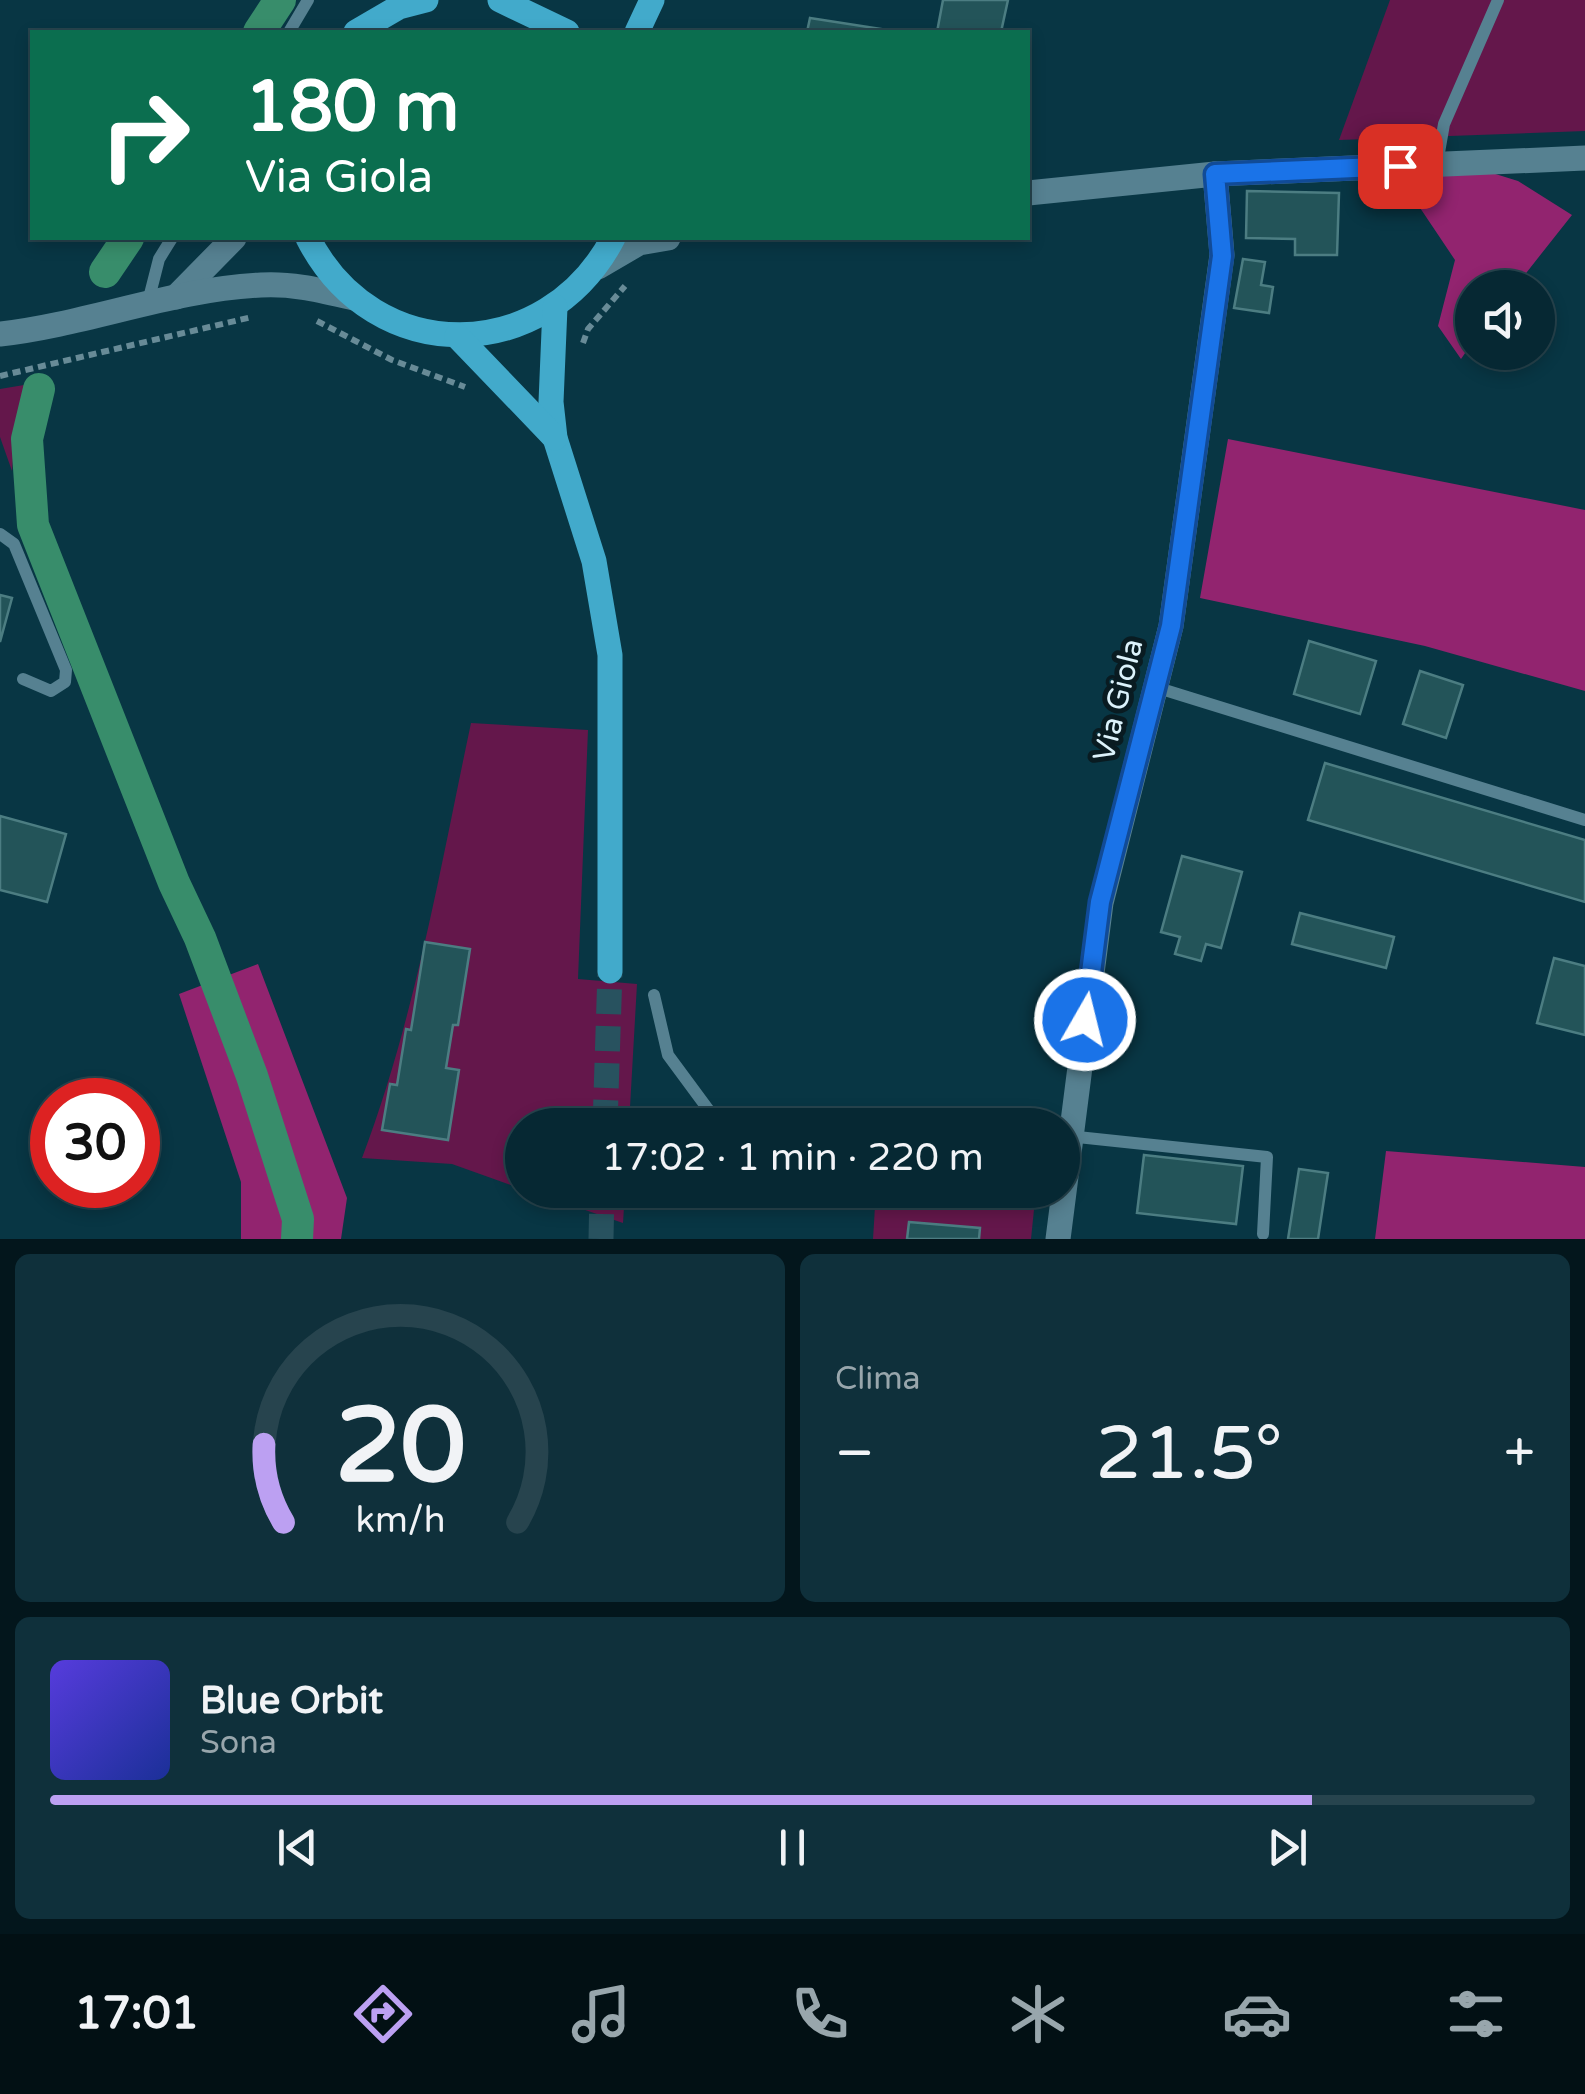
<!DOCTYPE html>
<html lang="it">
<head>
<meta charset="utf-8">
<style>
  body { margin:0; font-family:"Varela Round",sans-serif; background:#0f303b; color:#f1f3f6; height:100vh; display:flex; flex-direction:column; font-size:38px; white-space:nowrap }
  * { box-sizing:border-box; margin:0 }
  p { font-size:32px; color:#98a6ac }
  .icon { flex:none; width:55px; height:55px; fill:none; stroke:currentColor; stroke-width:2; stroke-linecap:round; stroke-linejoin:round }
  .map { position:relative; height:1239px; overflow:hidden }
  .drawer { display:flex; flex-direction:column; gap:15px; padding:15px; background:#03161c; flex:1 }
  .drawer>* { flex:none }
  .banner { position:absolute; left:30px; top:30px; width:1000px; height:210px; border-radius:0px; box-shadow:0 5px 15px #0003,0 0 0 2px #27444e; background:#0b6e4f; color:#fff; overflow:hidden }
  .buttons { position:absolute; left:1455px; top:270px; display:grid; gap:20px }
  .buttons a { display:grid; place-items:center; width:100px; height:100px; border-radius:50%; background:#062833; box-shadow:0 5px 15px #0003,0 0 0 2px #27444e; font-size:50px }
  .speed { position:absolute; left:30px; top:1078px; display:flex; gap:20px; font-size:50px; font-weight:700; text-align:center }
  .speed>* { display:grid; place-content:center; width:130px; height:130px; border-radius:50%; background:#062833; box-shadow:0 5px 15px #0003,0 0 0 2px #27444e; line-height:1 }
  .speed .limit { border:15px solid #d22; background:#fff; color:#111 }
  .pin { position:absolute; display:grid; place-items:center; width:85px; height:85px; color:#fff; margin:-42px; border-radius:20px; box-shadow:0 5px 15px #0006 }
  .me { position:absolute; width:110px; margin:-55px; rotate:8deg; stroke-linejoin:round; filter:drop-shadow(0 0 8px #0008) }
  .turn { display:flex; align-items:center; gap:35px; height:210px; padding:0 50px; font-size:45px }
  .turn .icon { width:130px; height:130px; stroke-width:2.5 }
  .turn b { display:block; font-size:70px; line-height:85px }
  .big { font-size:75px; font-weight:600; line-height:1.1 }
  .drawer .tile { flex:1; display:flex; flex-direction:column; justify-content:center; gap:15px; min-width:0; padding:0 35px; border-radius:15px; background:#0f303b }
  .drawer .dial { align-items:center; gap:0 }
  .dial svg { height:260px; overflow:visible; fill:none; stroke:#27444e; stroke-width:7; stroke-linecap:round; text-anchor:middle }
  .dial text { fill:#f1f3f6; stroke:none }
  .song { display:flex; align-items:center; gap:30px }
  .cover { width:120px; height:120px; border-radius:15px; background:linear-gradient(135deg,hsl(250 70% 55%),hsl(230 70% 35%)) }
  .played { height:10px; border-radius:5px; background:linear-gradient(90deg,#bca0f2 85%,#27444e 85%) }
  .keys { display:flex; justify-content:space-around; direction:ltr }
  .heat { display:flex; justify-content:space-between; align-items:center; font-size:55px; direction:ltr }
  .drawer .tiles { flex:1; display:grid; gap:15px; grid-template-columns:1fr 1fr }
  .tile:last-child { grid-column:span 2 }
  .trip { position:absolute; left:505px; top:1108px; width:575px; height:100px; border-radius:50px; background:#062833; box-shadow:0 5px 15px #0003,0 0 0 2px #27444e; font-weight:600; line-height:100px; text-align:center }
  .menu { display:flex; height:160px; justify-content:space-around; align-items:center; background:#021014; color:#98a6ac }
  .menu .icon { width:70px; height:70px }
  .menu .active { color:#bca0f2 }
  .menu b { font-size:45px; color:#f1f3f6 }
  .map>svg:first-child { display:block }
  .green { fill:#64174b }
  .forest { fill:#92246f }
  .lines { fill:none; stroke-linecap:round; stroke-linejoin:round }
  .canal { stroke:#388d6b; stroke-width:32 }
  .building { fill:#235459; stroke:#4c7d82; stroke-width:2.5 }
  .primary-tunnel { stroke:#28525f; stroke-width:25; stroke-dasharray:25 12; stroke-linecap:butt }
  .path { stroke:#688b97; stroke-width:6; stroke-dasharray:8 5; stroke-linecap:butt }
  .lane { stroke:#568191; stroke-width:12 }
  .street { stroke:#568191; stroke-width:25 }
  .secondary { stroke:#568191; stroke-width:25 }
  .primary { stroke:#42aacb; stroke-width:25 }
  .route-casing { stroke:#114b97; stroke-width:25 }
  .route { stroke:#1a73e8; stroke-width:18 }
  .labels { text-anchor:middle; stroke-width:10; stroke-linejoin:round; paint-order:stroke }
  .street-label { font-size:30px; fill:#dcf2fb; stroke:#091b21 }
</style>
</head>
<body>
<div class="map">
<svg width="1585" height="1239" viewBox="0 0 1585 1239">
  <rect width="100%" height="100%" fill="#083644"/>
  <!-- green -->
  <g class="green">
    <path d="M1390,0h195v131l-246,9z"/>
    <path d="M30,384l-14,36 -4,51 -12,-34v-48z"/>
    <path d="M471,723l117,7 -10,249 59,5 -8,141h-107v64l-70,-25 -90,-6c53,-140 78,-289 109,-435z"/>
    <path d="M527,1190h98l-2,33z"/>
    <path d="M876,1190h160l-5,49h-158z"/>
  </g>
  <!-- forest -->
  <g class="forest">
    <path d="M1489,172l29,9 54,34 -57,72 -43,1v55l-11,16 -23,-33 17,-66 -55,-82z"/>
    <path d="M1228,439l357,71v181l-160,-45 -225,-48z"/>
    <path d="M258,964l89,234 -6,41h-100v-57l-62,-188z"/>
    <path d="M1386,1151l199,16v72h-210z"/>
  </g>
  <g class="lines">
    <!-- canal -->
    <g class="canal">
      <path d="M259,32l21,-32"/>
      <path d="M105,272l23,-34"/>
      <path d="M39,389l-12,50 6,86 141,358 26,55 52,138 46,143 -1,20"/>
    </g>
  </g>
  <!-- building -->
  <g class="building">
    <path d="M943,0h65l-7,32h-64z"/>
    <path d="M810,18l71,11 -1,3h-73z"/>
    <path d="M1247,191l92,2 -2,62h-42v-16l-49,-1z"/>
    <path d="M1243,259l22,3 -4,23 12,2 -4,26 -35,-5z"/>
    <path d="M0,595l12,3 -12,44z"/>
    <path d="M1309,641l67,20 -16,53 -66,-20z"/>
    <path d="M1420,671l43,14 -17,53 -43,-14z"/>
    <path d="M1325,763l260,77v62l-277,-82z"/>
    <path d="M0,816l66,18 -19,68 -47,-12z"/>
    <path d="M1182,856l60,16 -21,76 -15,-4 -5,17 -26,-7 5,-17 -19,-5z"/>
    <path d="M1300,913l94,24 -8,31 -94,-24z"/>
    <path d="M425,942l45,7 -12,76h-5l-7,43 13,2 -11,70 -66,-10 8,-46 7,1 9,-56 5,1z"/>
    <path d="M1554,958l31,8v69l-48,-12z"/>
    <path d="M1144,1155l99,11 -7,58 -99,-11z"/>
    <path d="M1299,1169l29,4 -10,66h-30z"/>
    <path d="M909,1222l71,6 -1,11h-72z"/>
  </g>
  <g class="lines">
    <!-- primary-tunnel -->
    <g class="primary-tunnel">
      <path d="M605,1125l5,-154"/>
      <path d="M601,1239l1,-49"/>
    </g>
    <!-- path -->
    <g class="path">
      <path d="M317,321l75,39 73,27"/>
      <path d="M583,343l5,-14 37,-43"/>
      <path d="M0,376l252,-59"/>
    </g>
    <!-- lane -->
    <g class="lane">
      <path d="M289,32l19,-32"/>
      <path d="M1437,164l7,-40 54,-124"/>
      <path d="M148,302l11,-43 13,-21"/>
      <path d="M0,534l14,10 52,126 -1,12 -14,9 -28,-12"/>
      <path d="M1155,687l430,133"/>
      <path d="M654,995l14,60 48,65"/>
      <path d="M640,1117l182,8"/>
      <path d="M1068,1136l199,21 -4,77"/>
    </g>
    <!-- street -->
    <g class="street">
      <path d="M1028,193l187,-19 370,-16"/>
      <path d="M598,267l41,-24 29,-5"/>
      <path d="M1058,1239l43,-336 70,-277 51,-371 -7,-81"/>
    </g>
    <!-- secondary -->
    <g class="secondary">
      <path d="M176,297l58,-59"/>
      <path d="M0,334c88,-10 173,-45 261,-49 32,-2 62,6 93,13"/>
    </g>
    <!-- primary -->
    <g class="primary">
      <path d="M500,0l67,32"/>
      <path d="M356,32l43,-25 27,-7"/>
      <path d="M637,32l15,-32"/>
      <path d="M308,238c66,130 238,128 305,0"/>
      <path d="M555,307l-4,95 4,36 39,123 16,94v316"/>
      <path d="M457,336l98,102"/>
    </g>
  </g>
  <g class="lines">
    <defs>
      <path id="route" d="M1085,1020l15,-118 71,-276 51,-370 -7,-82 185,-8"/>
    </defs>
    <!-- route casing -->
    <use href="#route" class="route-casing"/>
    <!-- route -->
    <use href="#route" class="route"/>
  </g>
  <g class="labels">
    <!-- street labels -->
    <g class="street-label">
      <text transform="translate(1118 700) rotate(-76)" y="10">Via Giola</text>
    </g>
  </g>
</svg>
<div class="buttons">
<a><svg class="icon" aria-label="sound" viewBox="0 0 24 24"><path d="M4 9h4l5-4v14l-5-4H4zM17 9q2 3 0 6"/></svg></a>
</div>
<div class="speed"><div class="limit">30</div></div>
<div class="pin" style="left:1400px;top:166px;background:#d93025"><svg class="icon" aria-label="arrive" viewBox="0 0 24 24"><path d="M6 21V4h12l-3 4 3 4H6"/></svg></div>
<svg class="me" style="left:1085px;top:1020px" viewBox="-20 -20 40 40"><circle r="17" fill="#1a73e8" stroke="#fff" stroke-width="3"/><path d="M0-11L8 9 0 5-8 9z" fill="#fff"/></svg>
<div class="trip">17:02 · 1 min · 220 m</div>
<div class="banner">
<div class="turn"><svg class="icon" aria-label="right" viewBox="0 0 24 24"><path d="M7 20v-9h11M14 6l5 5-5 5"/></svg><div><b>180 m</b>Via Giola</div></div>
</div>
</div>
<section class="drawer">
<div class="tiles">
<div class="tile dial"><svg viewBox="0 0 100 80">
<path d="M14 69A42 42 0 1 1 86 69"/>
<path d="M14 69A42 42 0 0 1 8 45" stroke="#bca0f2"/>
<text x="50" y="56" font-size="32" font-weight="700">20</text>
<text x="50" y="72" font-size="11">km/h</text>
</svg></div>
<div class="tile"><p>Clima</p>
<div class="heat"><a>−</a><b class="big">21.5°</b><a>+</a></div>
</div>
<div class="tile">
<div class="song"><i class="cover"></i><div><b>Blue Orbit</b><p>Sona</p></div></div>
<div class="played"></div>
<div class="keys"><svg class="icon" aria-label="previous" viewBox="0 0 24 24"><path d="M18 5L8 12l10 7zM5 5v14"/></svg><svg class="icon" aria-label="pause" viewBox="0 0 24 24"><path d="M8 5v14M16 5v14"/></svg><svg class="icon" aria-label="next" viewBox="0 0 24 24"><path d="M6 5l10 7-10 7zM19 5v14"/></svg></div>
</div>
</div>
</section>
<nav class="menu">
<b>17:01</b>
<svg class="icon active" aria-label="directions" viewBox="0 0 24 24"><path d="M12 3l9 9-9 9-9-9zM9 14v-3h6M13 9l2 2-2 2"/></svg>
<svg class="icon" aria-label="music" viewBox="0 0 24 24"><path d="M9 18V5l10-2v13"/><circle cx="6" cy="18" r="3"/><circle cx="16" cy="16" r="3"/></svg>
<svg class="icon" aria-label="phone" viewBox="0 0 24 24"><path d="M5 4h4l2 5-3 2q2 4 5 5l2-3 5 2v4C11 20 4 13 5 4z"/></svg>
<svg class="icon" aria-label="climate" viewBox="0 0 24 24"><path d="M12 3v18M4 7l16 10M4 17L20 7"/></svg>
<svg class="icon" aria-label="car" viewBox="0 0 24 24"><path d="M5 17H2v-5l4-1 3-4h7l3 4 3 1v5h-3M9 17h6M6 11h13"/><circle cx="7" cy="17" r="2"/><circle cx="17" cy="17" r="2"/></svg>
<svg class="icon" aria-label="filters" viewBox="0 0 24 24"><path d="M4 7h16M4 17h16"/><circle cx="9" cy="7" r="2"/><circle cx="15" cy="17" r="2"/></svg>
</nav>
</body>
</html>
